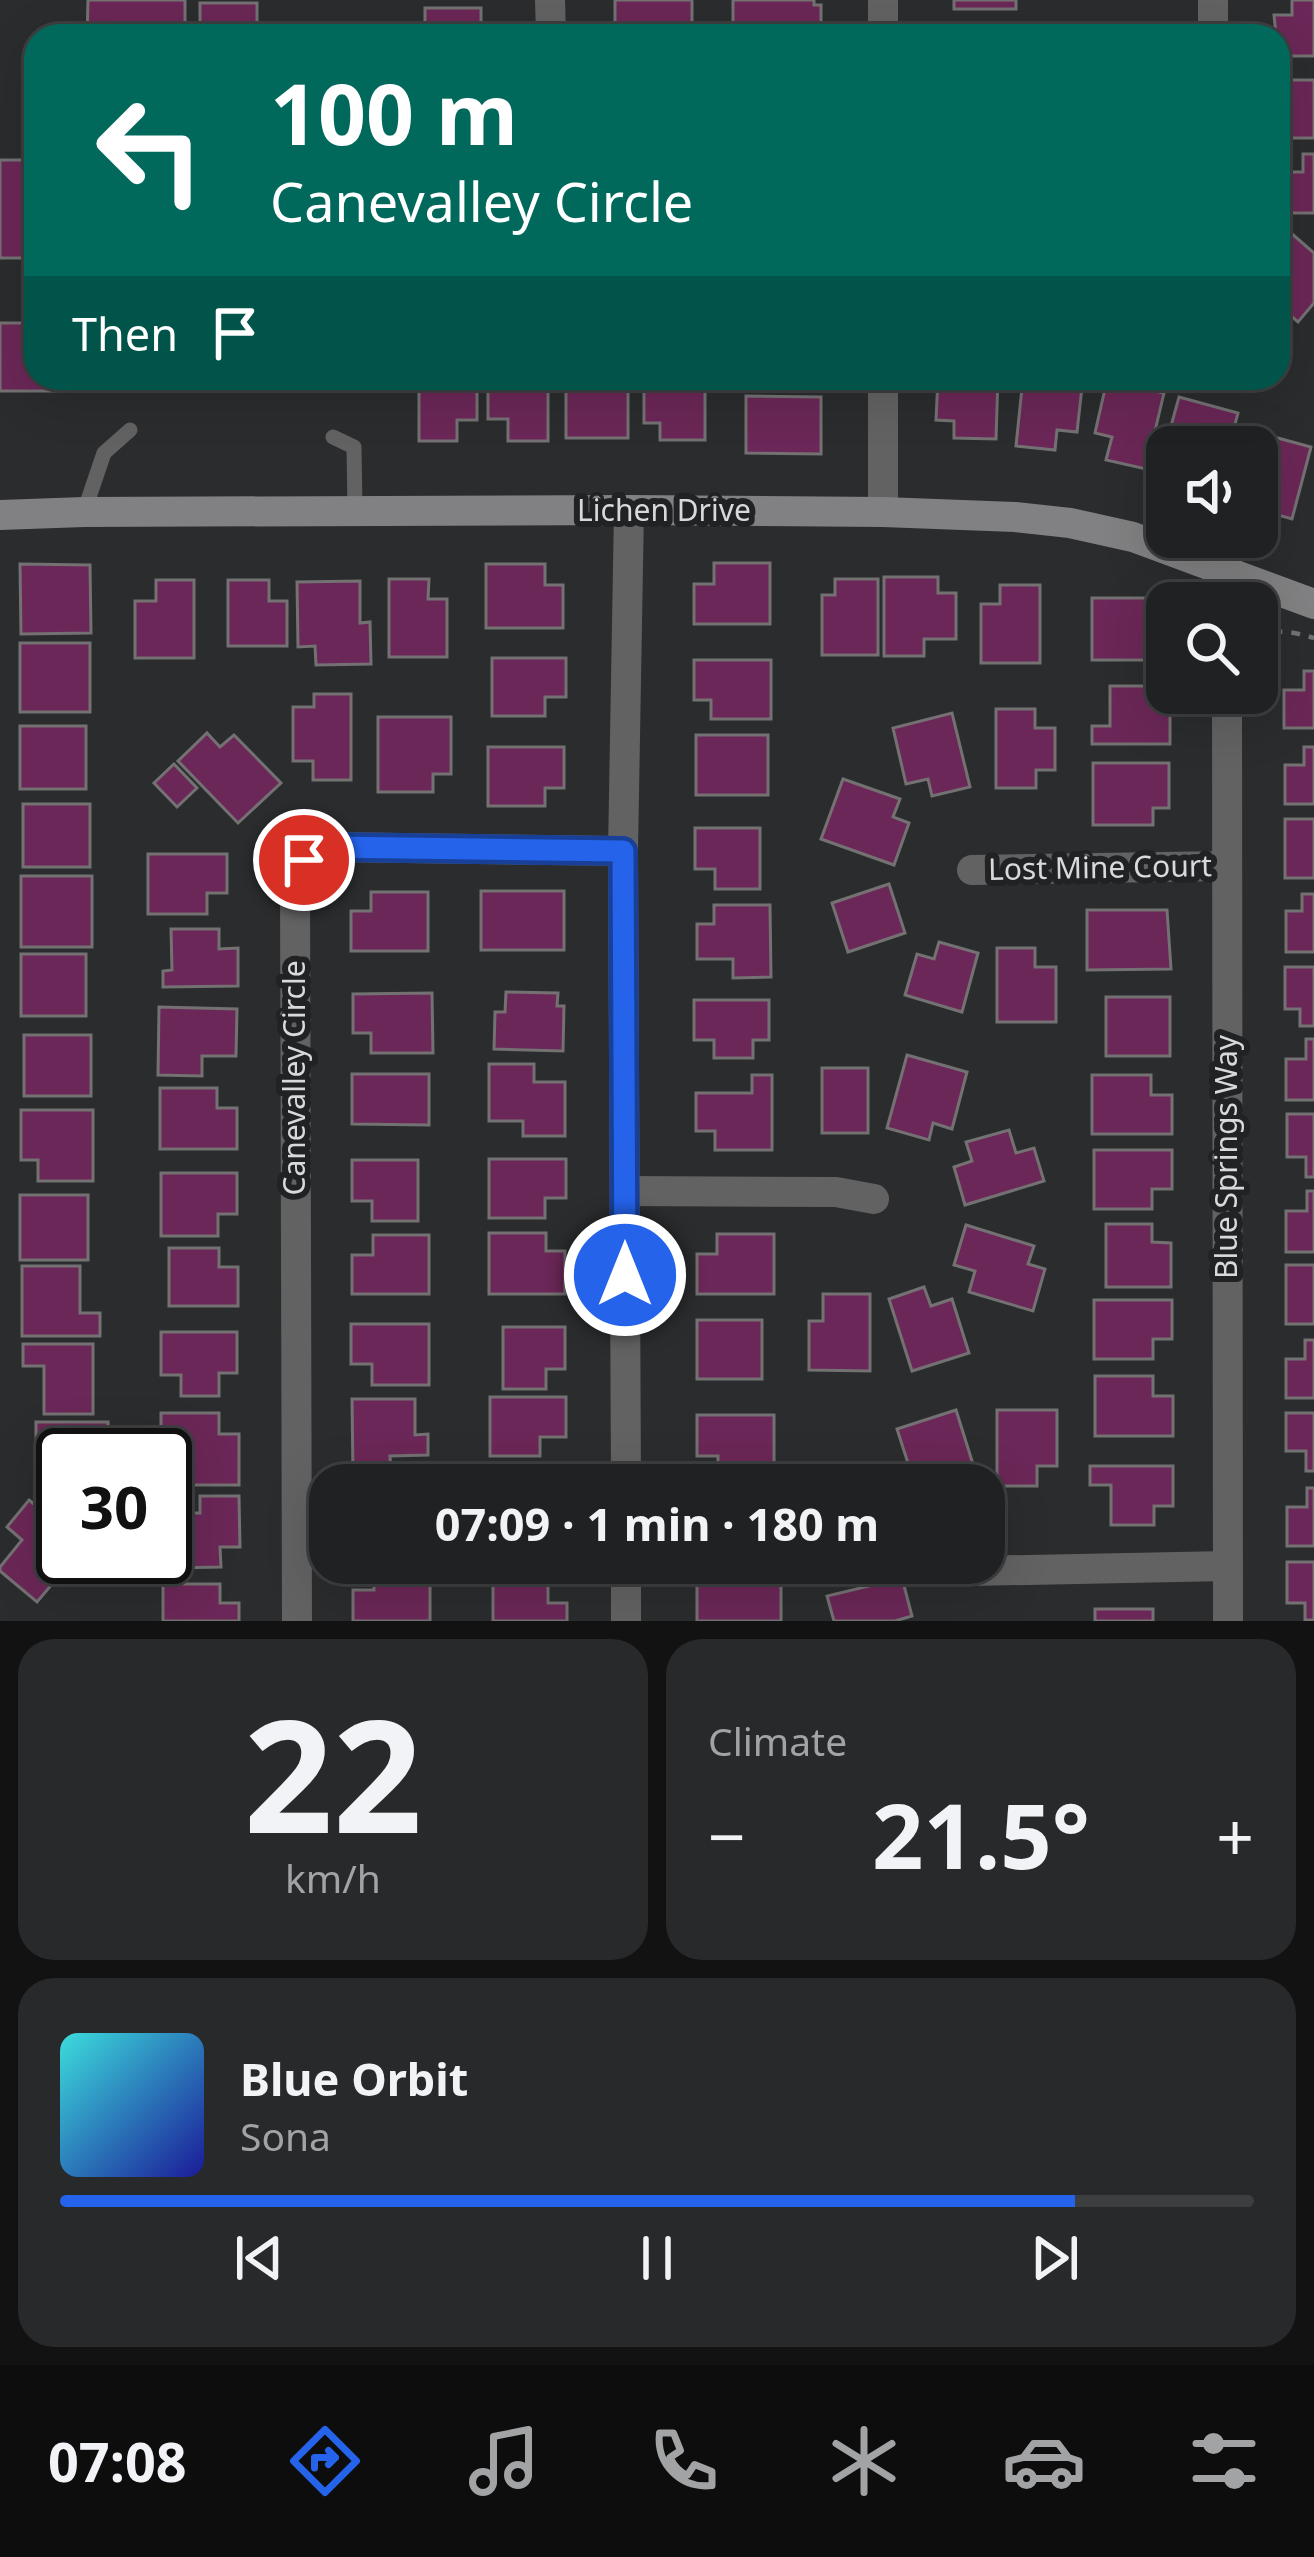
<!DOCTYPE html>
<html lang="en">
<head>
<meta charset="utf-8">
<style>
  body { margin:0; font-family:"Noto Sans",sans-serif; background:#28292a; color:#f1f3f6; height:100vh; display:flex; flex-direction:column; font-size:45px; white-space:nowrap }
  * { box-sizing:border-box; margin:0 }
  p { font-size:39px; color:#a2a3a5 }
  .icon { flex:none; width:66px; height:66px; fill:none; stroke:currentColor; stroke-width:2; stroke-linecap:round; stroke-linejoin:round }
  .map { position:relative; height:1621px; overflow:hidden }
  .panel { display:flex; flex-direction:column; gap:18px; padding:18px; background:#121213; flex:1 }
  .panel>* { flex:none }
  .banner { position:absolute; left:24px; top:24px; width:1266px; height:366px; border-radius:36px; box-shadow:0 12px 48px #0002,0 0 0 3px #3d3e40; background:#00695c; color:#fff; overflow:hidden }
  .buttons { position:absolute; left:1146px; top:426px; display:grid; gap:24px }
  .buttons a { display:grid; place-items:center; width:132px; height:132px; border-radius:24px; background:#202122; box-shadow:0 12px 48px #0002,0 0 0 3px #3d3e40; font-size:60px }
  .speed { position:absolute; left:36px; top:1428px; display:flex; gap:24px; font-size:60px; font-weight:700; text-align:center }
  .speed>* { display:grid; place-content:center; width:156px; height:156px; border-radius:50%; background:#202122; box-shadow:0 12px 48px #0002,0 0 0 3px #3d3e40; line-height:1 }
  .speed .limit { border:6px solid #111; border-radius:18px; background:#fff; color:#111 }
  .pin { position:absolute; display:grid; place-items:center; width:102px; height:102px; color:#fff; margin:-51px; border:6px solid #fff; border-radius:50%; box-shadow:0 3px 12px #0007 }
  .me { position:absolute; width:132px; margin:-66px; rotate:0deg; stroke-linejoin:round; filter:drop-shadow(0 0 9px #0008) }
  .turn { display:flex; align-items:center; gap:42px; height:252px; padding:0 48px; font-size:54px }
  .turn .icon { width:156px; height:156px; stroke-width:2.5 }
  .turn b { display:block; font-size:84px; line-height:102px }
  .then { display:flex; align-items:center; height:114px; padding:0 48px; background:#0003; gap:24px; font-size:45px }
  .big { font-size:90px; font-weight:700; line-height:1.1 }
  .panel .tile { flex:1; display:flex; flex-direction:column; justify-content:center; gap:18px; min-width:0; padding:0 42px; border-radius:36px; background:#28292a }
  .panel .dial { align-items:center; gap:0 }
  .dial b { font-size:156px; line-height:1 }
  .song { display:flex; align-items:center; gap:36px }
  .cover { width:144px; height:144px; border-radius:18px; background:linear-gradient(135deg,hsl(180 70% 55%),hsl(240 70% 35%)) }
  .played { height:12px; border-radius:6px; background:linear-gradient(90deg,#2563eb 85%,#3d3e40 85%) }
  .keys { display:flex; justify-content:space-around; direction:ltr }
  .heat { display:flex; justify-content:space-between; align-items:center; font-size:66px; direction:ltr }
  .panel .tiles { flex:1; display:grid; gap:18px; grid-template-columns:1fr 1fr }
  .tile:last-child { grid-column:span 2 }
  .trip { position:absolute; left:309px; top:1464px; width:696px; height:120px; border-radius:36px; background:#202122; box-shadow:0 12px 48px #0002,0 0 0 3px #3d3e40; font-weight:700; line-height:120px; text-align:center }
  .dock { display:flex; height:192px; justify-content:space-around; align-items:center; background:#0d0d0e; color:#a2a3a5 }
  .dock .icon { width:84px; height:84px }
  .dock .current { color:#2563eb }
  .dock b { font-size:54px; color:#f1f3f6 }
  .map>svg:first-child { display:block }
  .building { fill:#6b2757; stroke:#747173; stroke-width:3 }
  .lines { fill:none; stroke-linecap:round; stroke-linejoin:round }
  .path { stroke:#707274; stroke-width:4.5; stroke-dasharray:9 9; stroke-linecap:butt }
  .lane { stroke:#626263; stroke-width:15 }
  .street { stroke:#626263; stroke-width:30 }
  .secondary { stroke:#818082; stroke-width:30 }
  .route-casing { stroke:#184099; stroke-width:30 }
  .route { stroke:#2563eb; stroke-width:21 }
  .labels { text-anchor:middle; stroke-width:12; stroke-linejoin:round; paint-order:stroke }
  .street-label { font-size:30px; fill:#d8d9da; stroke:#202224 }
</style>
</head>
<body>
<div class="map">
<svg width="1314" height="1621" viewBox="0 0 1314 1621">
  <rect width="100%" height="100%" fill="#2a2c2e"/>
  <!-- building -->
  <g class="building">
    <path d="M88,0h97v36h-98z"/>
    <path d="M615,0h77v36h-57v-8h-20z"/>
    <path d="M733,0h81v5h7v31h-88z"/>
    <rect x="954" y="0" width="62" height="9"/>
    <path d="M1292,0h22v56h-36l-4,-41h18z"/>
    <rect x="200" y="3" width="57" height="33"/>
    <path d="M425,8h56v20h20v8h-76z"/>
    <rect x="1278" y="80" width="36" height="58"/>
    <path d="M1303,154h11v59h-28v-41h17z"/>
    <rect x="0" y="160" width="36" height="98"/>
    <path d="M1283,226l31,27v50l-16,19 -20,-17v-73z"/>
    <path d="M0,323h36v55h50v13h-86z"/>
    <path d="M419,378h58v42h-20v21h-38z"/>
    <path d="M488,378h60v63h-40v-22h-20z"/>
    <rect x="566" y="378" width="62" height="60"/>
    <path d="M644,378h61v62h-45v-17h-16z"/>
    <path d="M938,378h60l-2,61 -42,-1v-17l-18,-1z"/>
    <path d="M1023,378h60l-6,54 -20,-2 -2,20 -39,-4z"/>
    <path d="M1107,380l57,13 -18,76 -40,-9 6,-23 -17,-4z"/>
    <path d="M746,396l75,1v57l-75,-1z"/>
    <path d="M1179,397l59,16 -9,34h-62v24l-8,-2z"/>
    <path d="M1252,431l59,16 -19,72 -35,-10v-62h-10z"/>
    <path d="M714,563h56v61h-76v-40h20z"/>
    <path d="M20,564l70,1 1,68 -70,1z"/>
    <path d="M486,564h59v21h18v43h-77z"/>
    <path d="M884,577h54v16h18v46h-32v17h-40z"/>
    <path d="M389,579h40l-1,20h19v58h-58z"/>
    <path d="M835,579h43v76h-56v-60h13z"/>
    <path d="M156,580h38v78h-59v-57h21z"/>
    <path d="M228,580h41v21h18v45h-59z"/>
    <path d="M360,581v42l10,-1 1,42 -55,1 -1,-19 -17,1 -1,-65z"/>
    <path d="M1000,585h40v78h-59v-59h19z"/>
    <path d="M1092,598h59v21h16v41h-75z"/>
    <rect x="20" y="643" width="70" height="69"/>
    <path d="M492,658h74v39h-21v19h-53z"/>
    <path d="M694,660h77v59h-60v-19h-17z"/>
    <path d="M1304,671h10v57h-30v-38h20z"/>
    <path d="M1110,686h42v18h18v40h-78v-18h18z"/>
    <path d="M314,694h37v86h-38v-19h-20v-54h21z"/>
    <path d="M996,709h39v19h20v42h-19v18h-40z"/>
    <path d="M952,713l18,74 -38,9 -4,-17 -22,5 -13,-56z"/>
    <path d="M378,717h73v57h-18v18h-55z"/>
    <rect x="20" y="726" width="66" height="63"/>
    <path d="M207,733l13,14 14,-12 47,48 -43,40 -60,-62z"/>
    <rect x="696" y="735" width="72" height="60"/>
    <path d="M488,747h76v41h-19v18h-57z"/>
    <path d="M1304,747h10v57h-29v-39h19z"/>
    <path d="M1093,763h76v45h-16v17h-60z"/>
    <path d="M174,764l23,24 -20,19 -23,-24z"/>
    <path d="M843,779l57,20 -7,18 16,6 -15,42 -73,-26z"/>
    <rect x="23" y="804" width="67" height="63"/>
    <rect x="1285" y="819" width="29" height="59"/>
    <path d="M695,828h65v61h-45v-20h-20z"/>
    <path d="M148,854h79v39h-20v21h-59z"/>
    <rect x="21" y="876" width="71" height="71"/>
    <path d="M889,884l16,49 -57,19 -16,-49z"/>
    <rect x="481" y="891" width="83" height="59"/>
    <path d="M371,892h57v59h-77v-40h20z"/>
    <path d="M1302,894h12v58h-28v-41h16z"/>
    <path d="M714,905h56l1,72 -38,1v-19h-36v-35h17z"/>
    <path d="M1087,910h80l4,59 -84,1z"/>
    <path d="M171,929h48v20l19,-1v38l-75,1v-16l9,-1z"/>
    <path d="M939,942l39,11 -16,59 -57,-17 12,-41 17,5z"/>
    <path d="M997,948h38v19h21v55h-59z"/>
    <rect x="21" y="954" width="65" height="62"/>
    <path d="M1285,967h29v59h-14v-17h-15z"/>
    <path d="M506,992l52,1 -1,13h7l-1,45 -69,-2 1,-37h10z"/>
    <path d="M432,993l1,60h-62v-20h-18v-39z"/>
    <rect x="1106" y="997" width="64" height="59"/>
    <path d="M694,1000h75v40h-16v18h-39v-18h-20z"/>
    <path d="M159,1007l78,2 -1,47h-34v20l-44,-1z"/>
    <rect x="24" y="1035" width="67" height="61"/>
    <path d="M1306,1039h8v61h-28v-41h20z"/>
    <path d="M907,1055l60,17 -15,57 -19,-6 -4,17 -42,-12z"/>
    <path d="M489,1064h45v18h31v54h-42v-15h-34z"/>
    <rect x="822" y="1068" width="46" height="65"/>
    <path d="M352,1074h77v51l-77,-1z"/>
    <path d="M752,1075h20v75h-57v-19h-19v-38h56z"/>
    <path d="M1092,1075h59v20h21v39h-80z"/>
    <path d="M160,1088h57v20h20v41h-77z"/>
    <path d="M21,1110h72v71h-55v-21h-17z"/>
    <path d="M1287,1114h27v63h-8v-20h-19z"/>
    <path d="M1009,1130l7,23 18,-5 10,33 -79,24 -11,-38 18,-6 -6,-19z"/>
    <path d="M1094,1150h78v39h-20v20h-58z"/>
    <path d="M489,1159h77v39h-21v20h-56z"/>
    <path d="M352,1160h66v61h-46v-20h-20z"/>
    <path d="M161,1173h76v41h-19v22h-57z"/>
    <path d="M1307,1191h7v61h-28v-41h21z"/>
    <rect x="20" y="1195" width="68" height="65"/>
    <path d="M1106,1224h46v18l19,1v44h-65z"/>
    <path d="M966,1225l68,21 -6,18 17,5 -12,42 -64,-19 6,-21 -21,-6z"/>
    <path d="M489,1233h57v18h19v43h-76z"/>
    <path d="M717,1234h57v60h-77v-40h20z"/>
    <path d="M373,1235h56v59h-77v-39h21z"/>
    <path d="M169,1248h50v19h19v39h-69z"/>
    <rect x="1286" y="1265" width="28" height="59"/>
    <path d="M22,1266h58v47h20v23h-78z"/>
    <path d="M924,1287l7,19 21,-7 17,54 -57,18 -23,-72z"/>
    <path d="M823,1294h47v77l-61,-1v-49h14z"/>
    <path d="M1094,1300h78v39h-19v20h-59z"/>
    <rect x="697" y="1320" width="65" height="59"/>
    <path d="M351,1324h78v61h-57v-21h-21z"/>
    <path d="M503,1327h62v42h-19v20h-43z"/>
    <path d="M161,1332h76v41h-18v23h-38v-21h-20z"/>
    <path d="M1305,1340h9v58h-28v-39h19z"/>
    <path d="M23,1344h70v70h-49v-48h-21z"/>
    <path d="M1095,1376h58v20h20v40h-78z"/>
    <path d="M490,1397h76v40h-26v19h-50z"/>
    <path d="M352,1399h63v36l13,-1v21l-38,1 1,19h-38z"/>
    <path d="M956,1410l22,70 -14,5h-49l-18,-56z"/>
    <path d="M997,1410h60v56h-20v20h-40z"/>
    <path d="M161,1413h58v21h20v51h-58v-16h-16v-14h-4z"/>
    <path d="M1286,1413h28v58h-8v-20h-20z"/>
    <path d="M697,1415h77v59h-56v-18h-21z"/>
    <path d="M36,1422h72v33h-45v36h-7v-44h-20z"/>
    <path d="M1090,1466h83v40h-19v19h-43v-40h-21z"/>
    <path d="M1307,1488h7v58h-27v-39h20z"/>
    <path d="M200,1496h39l1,51h-20l1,20 -49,1 -2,-55h30z"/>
    <path d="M29,1500l34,28v29h12l-38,45 -37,-31v-4l22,-27 -15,-13z"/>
    <path d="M1287,1562h27v58h-9v-17h-18z"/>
    <rect x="506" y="1563" width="61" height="6"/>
    <path d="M374,1570h56v51h-77v-31h21z"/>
    <path d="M902,1578l10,38 -17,5h-61l-7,-25z"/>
    <rect x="697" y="1581" width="84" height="40"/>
    <path d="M163,1584h57v19h19v18h-76z"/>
    <path d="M493,1584h55v19h19v18h-74z"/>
    <rect x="1095" y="1609" width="58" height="12"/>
  </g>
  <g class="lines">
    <!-- path -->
    <path class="path" d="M1257,640c19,-13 36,-8 57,-2"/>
    <!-- lane -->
    <g class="lane">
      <path d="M333,437l21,10 1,63"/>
      <path d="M84,512l20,-59 26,-23"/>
    </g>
    <!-- street -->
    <g class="street">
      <path d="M550,0l1,36"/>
      <path d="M883,0v36"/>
      <path d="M1213,0v36"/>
      <path d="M883,512v-134"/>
      <path d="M1229,603l5,-27"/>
      <path d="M1227,693l1,928"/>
      <path d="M972,870l255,-4"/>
      <path d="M625,1191l211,1 38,7"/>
      <path d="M626,1485l-3,-634 6,-341"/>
      <path d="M626,1563v58"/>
      <path d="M972,1571l255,-5"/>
      <path d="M297,1621l-2,-737 9,-24 28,-13 291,4"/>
    </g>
    <!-- secondary -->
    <path class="secondary" d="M0,515l84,-3 545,-2 254,2 132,5 55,6 63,14 181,67"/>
  </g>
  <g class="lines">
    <defs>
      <path id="route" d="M304,860l28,-13 291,4 2,424"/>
    </defs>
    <!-- route casing -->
    <use href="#route" class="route-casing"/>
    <!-- route -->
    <use href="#route" class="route"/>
  </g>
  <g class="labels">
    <!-- street labels -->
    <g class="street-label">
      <text x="664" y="521">Lichen Drive</text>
      <text transform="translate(1100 868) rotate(-1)" y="10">Lost Mine Court</text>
      <text transform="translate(295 1078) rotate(-90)" y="10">Canevalley Circle</text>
      <text transform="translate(1227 1157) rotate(-90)" y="10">Blue Springs Way</text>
    </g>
  </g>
</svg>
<div class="buttons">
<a><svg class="icon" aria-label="sound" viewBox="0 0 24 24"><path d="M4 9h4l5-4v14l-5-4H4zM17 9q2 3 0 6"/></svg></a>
<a><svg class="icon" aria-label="search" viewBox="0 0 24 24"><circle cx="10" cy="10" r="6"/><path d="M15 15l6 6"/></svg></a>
</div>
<div class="speed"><div class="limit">30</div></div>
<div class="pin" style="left:304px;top:860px;background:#d93025"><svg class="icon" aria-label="arrive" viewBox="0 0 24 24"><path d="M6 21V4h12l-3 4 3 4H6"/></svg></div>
<svg class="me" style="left:625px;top:1275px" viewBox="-20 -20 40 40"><circle r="17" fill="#2563eb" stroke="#fff" stroke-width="3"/><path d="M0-11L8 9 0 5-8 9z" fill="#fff"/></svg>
<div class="trip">07:09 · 1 min · 180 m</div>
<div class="banner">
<div class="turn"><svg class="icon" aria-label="left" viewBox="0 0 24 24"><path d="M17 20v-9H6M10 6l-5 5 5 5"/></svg><div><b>100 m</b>Canevalley Circle</div></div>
<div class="then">Then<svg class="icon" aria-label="arrive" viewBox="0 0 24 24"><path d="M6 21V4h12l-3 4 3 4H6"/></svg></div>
</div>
</div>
<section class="panel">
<div class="tiles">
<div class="tile dial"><b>22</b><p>km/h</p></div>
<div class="tile"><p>Climate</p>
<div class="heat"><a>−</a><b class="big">21.5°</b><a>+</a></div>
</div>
<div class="tile">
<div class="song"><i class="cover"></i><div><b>Blue Orbit</b><p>Sona</p></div></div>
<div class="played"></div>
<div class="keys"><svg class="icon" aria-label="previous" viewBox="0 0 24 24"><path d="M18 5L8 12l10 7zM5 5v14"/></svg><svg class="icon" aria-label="pause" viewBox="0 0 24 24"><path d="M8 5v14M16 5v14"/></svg><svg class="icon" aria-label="next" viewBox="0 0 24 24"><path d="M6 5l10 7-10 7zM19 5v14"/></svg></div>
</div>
</div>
</section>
<nav class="dock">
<b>07:08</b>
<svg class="icon current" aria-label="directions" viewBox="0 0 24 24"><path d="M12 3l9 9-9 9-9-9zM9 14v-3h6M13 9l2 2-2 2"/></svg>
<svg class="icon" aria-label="music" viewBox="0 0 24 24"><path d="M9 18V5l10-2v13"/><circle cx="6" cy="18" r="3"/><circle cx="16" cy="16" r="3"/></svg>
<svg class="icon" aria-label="phone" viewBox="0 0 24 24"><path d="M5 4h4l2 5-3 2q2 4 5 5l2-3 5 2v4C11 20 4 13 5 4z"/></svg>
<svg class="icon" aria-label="climate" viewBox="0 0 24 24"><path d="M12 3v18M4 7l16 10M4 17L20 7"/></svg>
<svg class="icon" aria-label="car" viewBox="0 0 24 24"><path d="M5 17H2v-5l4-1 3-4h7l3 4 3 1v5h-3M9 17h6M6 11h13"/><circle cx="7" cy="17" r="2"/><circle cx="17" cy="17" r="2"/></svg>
<svg class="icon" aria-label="filters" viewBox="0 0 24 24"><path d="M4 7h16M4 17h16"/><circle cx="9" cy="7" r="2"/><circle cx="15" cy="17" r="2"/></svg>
</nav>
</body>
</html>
